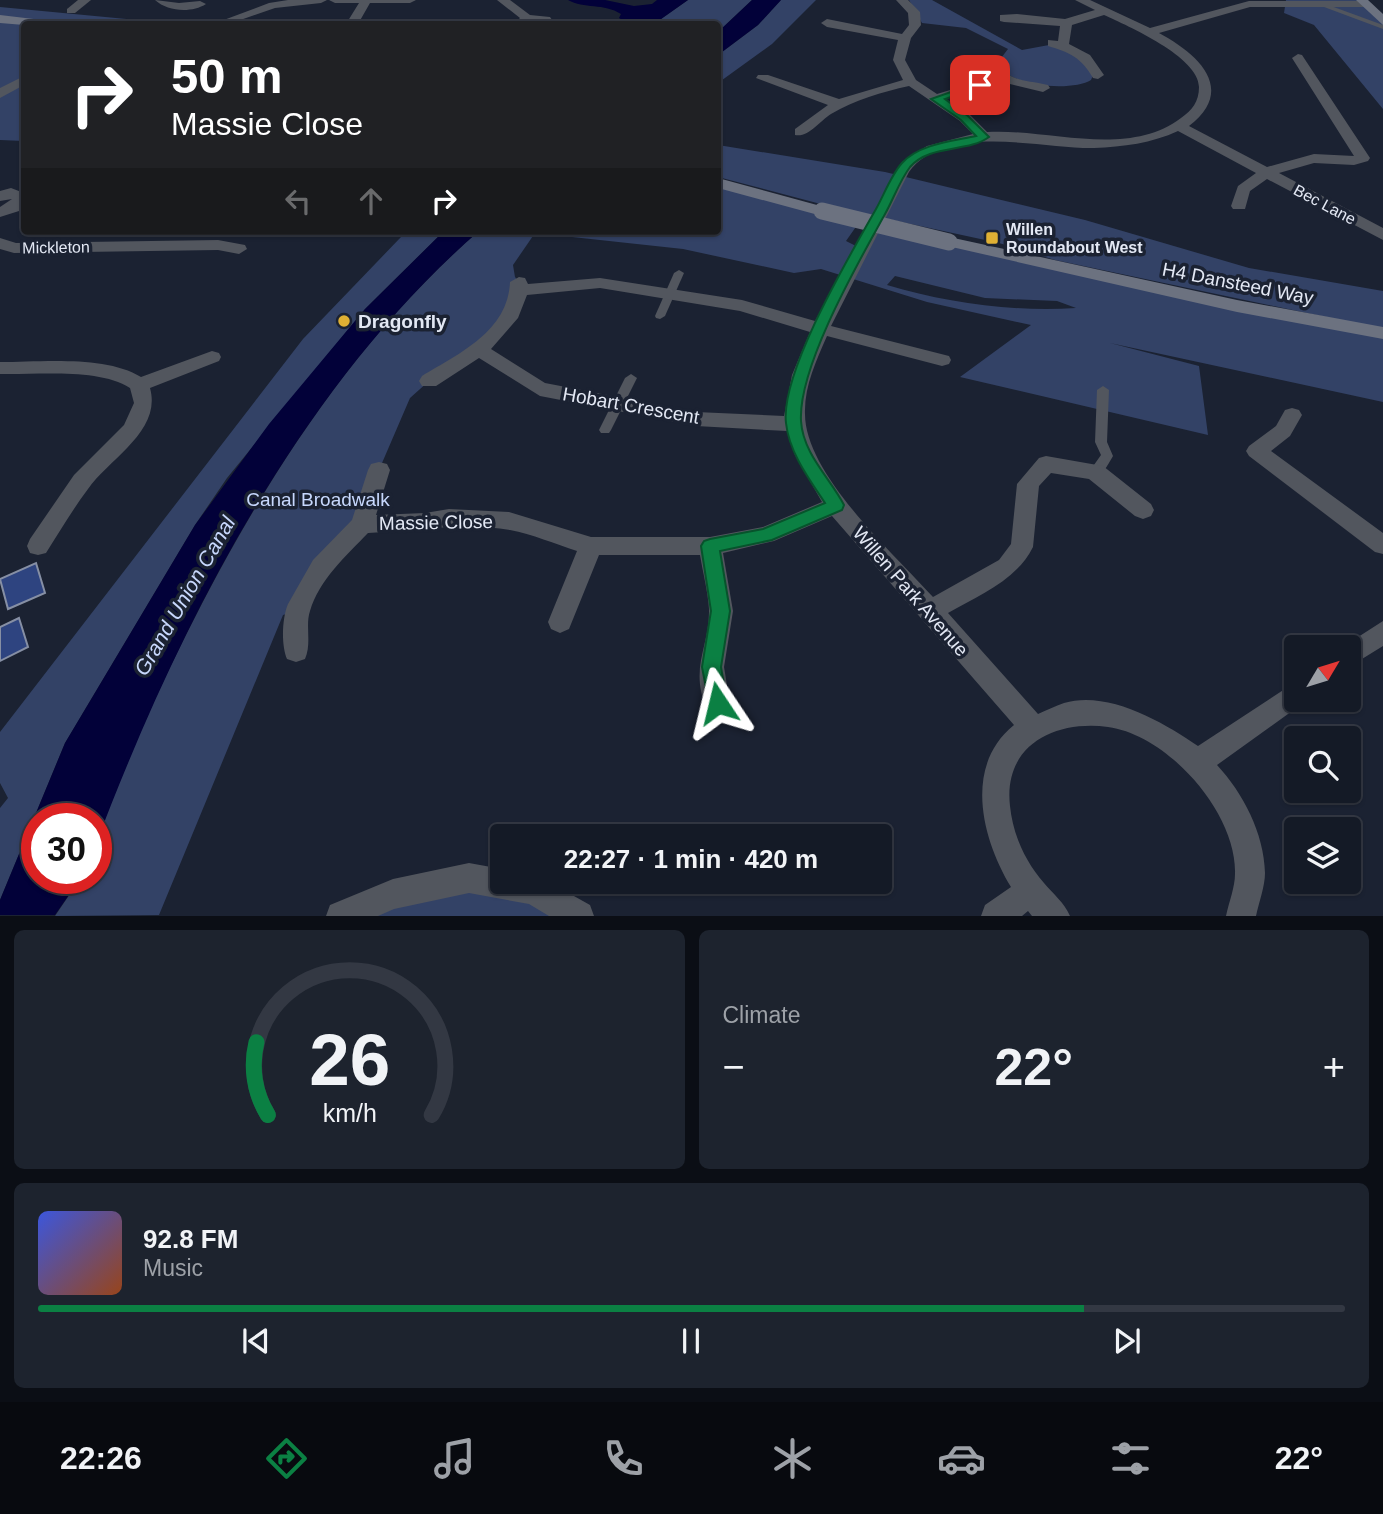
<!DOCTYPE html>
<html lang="en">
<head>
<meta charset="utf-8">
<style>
  body { margin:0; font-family:Arial,sans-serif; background:#1d232e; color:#f1f3f6; height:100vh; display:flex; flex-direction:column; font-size:26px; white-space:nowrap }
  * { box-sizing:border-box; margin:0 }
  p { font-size:23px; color:#9da1a7 }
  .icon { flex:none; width:38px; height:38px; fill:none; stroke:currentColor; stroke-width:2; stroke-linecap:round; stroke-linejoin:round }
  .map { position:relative; height:916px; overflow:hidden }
  .sheet { display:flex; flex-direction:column; gap:14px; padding:14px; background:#0b0e15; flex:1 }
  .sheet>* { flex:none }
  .top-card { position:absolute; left:21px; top:21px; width:700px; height:214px; border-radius:7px; box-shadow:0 2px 5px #0004,0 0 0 2px #333843; background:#202124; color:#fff; overflow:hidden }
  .needle { width:46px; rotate:52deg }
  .fabs { position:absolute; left:1284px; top:635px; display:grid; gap:14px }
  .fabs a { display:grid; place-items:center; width:77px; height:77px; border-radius:7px; background:#141a26; box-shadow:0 2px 5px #0004,0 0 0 2px #333843; font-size:35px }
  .speed { position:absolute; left:21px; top:803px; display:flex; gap:14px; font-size:35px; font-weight:700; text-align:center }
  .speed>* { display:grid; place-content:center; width:91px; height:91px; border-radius:50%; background:#141a26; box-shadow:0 2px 5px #0004,0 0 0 2px #333843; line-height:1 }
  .speed .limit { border:10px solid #d22; background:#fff; color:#111 }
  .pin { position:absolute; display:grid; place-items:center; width:60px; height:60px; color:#fff; margin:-30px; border-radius:14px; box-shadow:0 4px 10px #0006 }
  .me { position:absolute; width:77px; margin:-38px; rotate:350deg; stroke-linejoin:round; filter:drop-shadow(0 0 5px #0008) }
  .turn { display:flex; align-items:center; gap:24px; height:147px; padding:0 35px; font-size:32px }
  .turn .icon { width:91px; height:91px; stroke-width:2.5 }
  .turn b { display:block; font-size:49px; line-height:60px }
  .lanes { display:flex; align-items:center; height:66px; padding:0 35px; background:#0003; justify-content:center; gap:35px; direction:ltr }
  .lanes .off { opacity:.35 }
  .big { font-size:52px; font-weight:800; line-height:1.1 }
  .sheet .tile { flex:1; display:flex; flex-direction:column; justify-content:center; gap:10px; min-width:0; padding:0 24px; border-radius:10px; background:#1d232e }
  .sheet .dial { align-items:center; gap:0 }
  .dial svg { height:182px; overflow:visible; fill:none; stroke:#333843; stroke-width:7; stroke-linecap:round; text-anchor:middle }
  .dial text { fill:#f1f3f6; stroke:none }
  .song { display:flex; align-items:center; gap:21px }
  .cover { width:84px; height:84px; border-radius:10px; background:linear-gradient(135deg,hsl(230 70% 55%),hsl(20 70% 35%)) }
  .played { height:7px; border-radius:4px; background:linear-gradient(90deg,#0b8043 80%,#333843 80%) }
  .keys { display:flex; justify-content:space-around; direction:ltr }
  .heat { display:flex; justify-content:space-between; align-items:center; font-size:38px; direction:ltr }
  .sheet .tiles { flex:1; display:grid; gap:14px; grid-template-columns:1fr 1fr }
  .tile:last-child { grid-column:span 2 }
  .trip { position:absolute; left:490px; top:824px; width:402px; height:70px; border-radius:7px; background:#141a26; box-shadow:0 2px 5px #0004,0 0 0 2px #333843; font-weight:800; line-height:70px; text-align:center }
  .tabs { display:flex; height:112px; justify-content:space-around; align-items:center; background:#080a0f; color:#9da1a7 }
  .tabs .icon { width:49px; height:49px }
  .tabs .on { color:#0b8043 }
  .tabs b { font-size:32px; color:#f1f3f6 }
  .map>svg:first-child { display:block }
  .green { fill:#334266; fill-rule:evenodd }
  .water { fill:#020139 }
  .building { fill:#2e4480; stroke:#868fa4; stroke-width:2 }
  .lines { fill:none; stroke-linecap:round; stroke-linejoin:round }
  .lane { fill:#52565e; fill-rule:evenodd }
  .street { fill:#52565e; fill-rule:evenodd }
  .secondary { fill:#6c7280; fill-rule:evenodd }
  .secondary-bridge { stroke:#6c7280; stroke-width:17 }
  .route { fill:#0b8043; stroke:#07532c; stroke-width:2 }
  .poi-dot { fill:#dfb034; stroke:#1b2232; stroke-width:2.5 }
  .labels { text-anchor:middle; stroke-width:7; stroke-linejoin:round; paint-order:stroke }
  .far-street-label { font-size:16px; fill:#e3e8f4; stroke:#1b2232 }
  .far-poi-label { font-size:16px; font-weight:bold; fill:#e3e8f4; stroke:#1b2232; text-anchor:start }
  .street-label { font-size:19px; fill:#e3e8f4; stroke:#1b2232 }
  .poi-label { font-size:19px; font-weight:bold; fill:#e3e8f4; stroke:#1b2232; text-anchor:start }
  .park-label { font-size:19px; fill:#c7d8fd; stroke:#1b2232 }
  .water-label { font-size:21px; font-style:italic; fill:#c8d8fd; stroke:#1b2232 }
</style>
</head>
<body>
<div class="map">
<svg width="1383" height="916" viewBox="0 0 1383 916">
  <rect width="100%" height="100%" fill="#1b2232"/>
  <!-- green -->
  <g class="green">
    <path d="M688,0h64l-34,32v-8h-64z"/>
    <path d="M781,0h35l-44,44 -54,39v-28l40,-30z"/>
    <path d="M909,0h23l90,50 27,-5 29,9 16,19 -3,7c-19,12 -86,7 -93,-18l10,-13 -42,-21 -44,-5z"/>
    <path d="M1286,0h76l21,21v88l-69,-84 -30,-12z"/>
    <path d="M0,7l179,17h-155v117l-24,-1z"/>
    <path d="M718,145l167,27 200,48 164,48 134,23v38l-328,-69 -56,-17 -167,-36 -114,-30z"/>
    <path d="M718,183l142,38 -14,20 14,7 15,-24 508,109v69l-273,-59 89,23 9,69 -248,-58 71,-52 -104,-23 -106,-33 -27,4 -111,-24 -148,-16 -22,32 2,12 4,5 -20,49 -70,50 -19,17 -31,72 -17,54 -65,87 -14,4 -124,300 -104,1 25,-37 16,-1c0,-11 -2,-25 1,-37 12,-47 38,-97 58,-142 80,-171 180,-343 324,-468h239zM895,276l90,22 72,3 19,7c-63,4 -129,-5 -189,-23z"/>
    <path d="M381,231h63l-79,78 -138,169 -32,47 -130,218 -65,157v-92l8,-10 -8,-15v-51l303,-393 98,-102z"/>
    <path d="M469,878l110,38h-238z"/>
  </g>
  <!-- water -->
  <g class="water">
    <path d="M568,0h37l29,6 18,-2 5,-4h31l-34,24h-34l6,-2 -7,-4 2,-4c-17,-11 -37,-5 -53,-14z"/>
    <path d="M752,0h29l-23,25 -40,30v-23z"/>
    <path d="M444,231h35c-179,156 -300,393 -383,613v-25h-59v59l43,1 -25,36h-55v-15l65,-157 130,-218 74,-101 96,-115z"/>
  </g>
  <!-- building -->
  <g class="building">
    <path d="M36,563l9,30 -37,16 -8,-30z"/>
    <path d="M19,618l9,29 -28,14v-34z"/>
  </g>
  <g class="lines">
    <!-- lane -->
    <g class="lane">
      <path d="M1316,2h4l63,23v4l-67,-25z"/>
      <path d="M679,270l5,3 -19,43 -5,3 -4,-1 -1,-2 19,-43z"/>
      <path d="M631,374l6,4 -26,52 -2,3h-8l-2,-3 26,-52z"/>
      <path d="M1103,386l6,4 -2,52 6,14c-5,8 -11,23 -22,19l-2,-3 12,-17 -6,-13 2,-52z"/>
    </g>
    <!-- street -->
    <g class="street">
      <path d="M78,0h13l-16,13h-8v-4z"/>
      <path d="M155,0l24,3 21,-2 6,3c-14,9 -38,8 -51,-4z"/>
      <path d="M288,0h39l-6,3 -46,5 -46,16h-16l56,-21z"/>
      <path d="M329,0h87l-6,3h-40l-12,21h-12l13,-21h-24z"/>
      <path d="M497,0h13l20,15 20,2 5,7 -20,-2 -21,2 6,-6z"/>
      <path d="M896,0h12l12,12 1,13 -10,13 -6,22 11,20 21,14 56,-17 -9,-17 6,-4 4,1c14,26 28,22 54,28l2,3 -7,4 -41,-10 -56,17 24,16 17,17c60,-4 140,27 194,-14 11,-8 18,-16 18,-31 0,-30 -71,-61 -95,-72l-32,10 -3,19 21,11 14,20 -6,4 -5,-1c-11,-20 -24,-26 -45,-32v-6l10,1 2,-15 -56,-4 -4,-1v-6l17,-1 48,5 30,-9 -20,-10h15l60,28 99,-27h117l6,3 -6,3h-116l-91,26c39,21 78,56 30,93l78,41 47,-13 40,2 -62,-98 6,-4 4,1 68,103 -2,3 -14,4 -40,-2 -35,10 104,55v12l-116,-61 -17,12 -5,18h-12l-2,-3 7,-20 18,-13 -78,-42c-26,12 -55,16 -84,17 -52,1 -148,-26 -185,24l-78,154 118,30 2,4 -2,4 -7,2 -115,-30c-11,25 -23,51 -22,78 0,60 89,140 128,183l66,-37 12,-16 6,-60 22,-26 7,-2 57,10 48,38 3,6 -3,6 -8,3 -8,-3 -46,-37 -38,-6 -12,13 -6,61c-17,34 -54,48 -85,66l90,101c9,-4 17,-8 26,-11 44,-13 99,19 134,43l99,-65v19l9,1 -89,64c26,28 47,68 48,108 0,13 -6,29 -9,43h-30c3,-14 9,-29 9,-42 2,-61 -67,-139 -127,-147 -53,-7 -105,18 -98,79 3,29 15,55 34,77 9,11 20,19 26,33h-38l-4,-5 -6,5h-41l4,-11 26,-18c-29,-48 -48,-121 3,-162l-182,-209 -58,25 -51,12 10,58 -9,56 6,36 -4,9 -9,3 -9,-3c-20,-44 2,-64 1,-103 -1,-17 -6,-36 -9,-54h-101l-30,74 -9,4 -9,-4 -3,-7 29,-71c-22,-7 -45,-17 -67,-21 -45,-8 -97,1 -142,3 -22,23 -49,47 -58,78 -5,15 2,32 -5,48l-9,3 -9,-3c-6,-14 -5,-41 1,-55l25,-44 39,-40 16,-50 3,-6 8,-2 8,2 3,6 -14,45 49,-2 24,-4 60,3 82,25h119l53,-10 59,-25 -27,-47 -8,-24 -91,-5 -156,-30 -61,-38 -43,28h-14l-3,-5 3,-5c38,-23 86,-45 88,-94l9,-5 6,1 3,6 72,-6 142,22 73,21 87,-159 25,-16 46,-12 -13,-13 -51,-35c-27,6 -54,14 -78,28 -11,7 -23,24 -36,21v-6l33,-24 -72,-27 2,-3h10l71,24 64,-19 -10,-20 5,-20 -71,-13 -6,-4 6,-4 75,15 7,-9 -1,-12zM600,288l140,23 70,21 -18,43 -8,41 -88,-4 -151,-29 -54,-34 27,-31 9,-23z"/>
      <path d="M24,76v9l-24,13v-10z"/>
      <path d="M11,188l13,5v12l-5,6 -19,6v-10l12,-8 -12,2v-10z"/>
      <path d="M0,238l16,5 202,-3 27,5 2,4 -8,5 -21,-4 -204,3 -14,-4z"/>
      <path d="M212,351l7,2 2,4 -2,4 -69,27c12,43 -40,70 -62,101 -15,20 -28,42 -42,64l-8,2 -8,-2 -3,-7 3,-7 44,-64 50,-50 10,-22 -4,-15c-31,-20 -93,-13 -130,-14v-12c41,0 106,-7 141,15z"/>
      <path d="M1292,408l7,2 3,5 -12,21 -19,15 112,82v21l-8,-2 -126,-96 -3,-5 3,-5 27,-20 9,-16z"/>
      <path d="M1383,621v25l-34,21v-19h-8z"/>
      <path d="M469,863l33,6v13h47l41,23 4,11h-45l-20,-12 -60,-11 -75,16 -16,7h-52l4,-11 63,-26z"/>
    </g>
    <!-- secondary -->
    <g class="secondary">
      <path d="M1356,0h12l15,14v11z"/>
      <path d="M0,15l42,5 6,4 -24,1 -24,-2z"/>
      <path d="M718,178l110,30 2,3 -8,5 -104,-28z"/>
      <path d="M949,237l288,63 146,27v12l-146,-27 -294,-67 -2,-3z"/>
    </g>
    <!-- secondary-bridge -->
    <path class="secondary-bridge" d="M822,211l127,31"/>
  </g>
  <!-- route -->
  <path class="route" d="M976,83l9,2 -40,14 23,17 21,21c-22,16 -59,7 -79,30 -10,13 -17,33 -25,47 -27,49 -87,153 -84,207 2,33 29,57 43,84l-2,5 -70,30 -52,11 10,60 -9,56 6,36 -2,6 -7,3 -8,-3 -8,-42 9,-56 -10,-65 3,-5 6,-2 53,-10 62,-26c-16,-24 -36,-51 -39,-80 -6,-50 64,-168 90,-214 8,-14 15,-34 26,-46 17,-19 51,-22 74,-27l-15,-16 -30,-21z"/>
  <!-- markers -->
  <g class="poi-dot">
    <rect x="985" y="231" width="14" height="14" rx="3.5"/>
    <circle cx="344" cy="321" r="7"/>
  </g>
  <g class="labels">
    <!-- far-street labels -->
    <g class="far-street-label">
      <text transform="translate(1325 204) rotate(28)" y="6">Bec Lane</text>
      <text transform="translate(56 247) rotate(-1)" y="6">Mickleton</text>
    </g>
    <!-- far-poi labels -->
    <g class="far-poi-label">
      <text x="1006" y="235">Willen<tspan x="1006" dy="18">Roundabout West</tspan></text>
    </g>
    <!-- street labels -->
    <g class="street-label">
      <text transform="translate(1238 283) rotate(11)" y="7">H4 Dansteed Way</text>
      <text transform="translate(631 405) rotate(10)" y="7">Hobart Crescent</text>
      <text transform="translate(436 522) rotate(-1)" y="7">Massie Close</text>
      <text transform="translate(911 591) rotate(49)" y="7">Willen Park Avenue</text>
    </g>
    <!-- poi labels -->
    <g class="poi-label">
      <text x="358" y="328">Dragonfly</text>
    </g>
    <!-- park labels -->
    <g class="park-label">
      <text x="318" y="506">Canal Broadwalk</text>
    </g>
    <!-- water labels -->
    <g class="water-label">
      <text transform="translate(185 596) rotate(-60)" y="7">Grand Union Canal</text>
    </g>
  </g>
</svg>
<div class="fabs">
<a><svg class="needle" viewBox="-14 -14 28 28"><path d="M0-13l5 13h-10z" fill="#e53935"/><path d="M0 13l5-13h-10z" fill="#9da1a7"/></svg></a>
<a><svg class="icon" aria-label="search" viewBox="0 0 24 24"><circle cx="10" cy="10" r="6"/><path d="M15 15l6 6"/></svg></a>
<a><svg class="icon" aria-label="layers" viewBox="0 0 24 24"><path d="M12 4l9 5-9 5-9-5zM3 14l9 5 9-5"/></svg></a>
</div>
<div class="speed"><div class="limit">30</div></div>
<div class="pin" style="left:980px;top:85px;background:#d93025"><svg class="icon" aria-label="arrive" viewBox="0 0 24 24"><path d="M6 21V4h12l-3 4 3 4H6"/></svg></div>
<svg class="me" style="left:718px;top:703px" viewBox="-20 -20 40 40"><path d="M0-17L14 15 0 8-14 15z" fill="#0b8043" stroke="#fff" stroke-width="4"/></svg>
<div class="trip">22:27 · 1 min · 420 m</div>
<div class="top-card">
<div class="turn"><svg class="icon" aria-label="right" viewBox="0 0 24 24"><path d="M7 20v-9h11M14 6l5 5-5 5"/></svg><div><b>50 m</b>Massie Close</div></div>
<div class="lanes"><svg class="icon off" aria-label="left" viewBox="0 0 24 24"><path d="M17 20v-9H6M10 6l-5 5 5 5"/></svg><svg class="icon off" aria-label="ahead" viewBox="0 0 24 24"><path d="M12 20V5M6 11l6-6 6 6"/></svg><svg class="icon" aria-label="right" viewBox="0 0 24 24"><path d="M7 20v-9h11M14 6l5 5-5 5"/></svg></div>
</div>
</div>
<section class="sheet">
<div class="tiles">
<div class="tile dial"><svg viewBox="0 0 100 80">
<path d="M14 69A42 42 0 1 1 86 69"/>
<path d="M14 69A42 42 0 0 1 9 37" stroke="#0b8043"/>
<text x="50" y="56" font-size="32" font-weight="700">26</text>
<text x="50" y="72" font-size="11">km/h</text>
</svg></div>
<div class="tile"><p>Climate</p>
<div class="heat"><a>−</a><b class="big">22°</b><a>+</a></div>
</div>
<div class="tile">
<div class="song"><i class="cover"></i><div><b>92.8 FM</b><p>Music</p></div></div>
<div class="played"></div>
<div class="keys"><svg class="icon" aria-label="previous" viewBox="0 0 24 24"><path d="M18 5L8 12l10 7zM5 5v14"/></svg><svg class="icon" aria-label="pause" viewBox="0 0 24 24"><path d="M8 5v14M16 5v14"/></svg><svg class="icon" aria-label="next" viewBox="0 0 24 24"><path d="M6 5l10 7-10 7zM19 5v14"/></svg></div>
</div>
</div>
</section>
<nav class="tabs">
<b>22:26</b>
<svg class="icon on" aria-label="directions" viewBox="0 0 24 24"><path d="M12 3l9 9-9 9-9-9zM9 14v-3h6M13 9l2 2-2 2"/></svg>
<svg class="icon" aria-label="music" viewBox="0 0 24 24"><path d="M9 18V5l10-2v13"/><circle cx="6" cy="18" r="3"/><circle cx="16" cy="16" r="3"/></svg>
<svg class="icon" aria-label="phone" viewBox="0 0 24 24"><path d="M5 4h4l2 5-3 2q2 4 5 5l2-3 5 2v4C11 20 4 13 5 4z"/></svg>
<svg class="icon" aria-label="climate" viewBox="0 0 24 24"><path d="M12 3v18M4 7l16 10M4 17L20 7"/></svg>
<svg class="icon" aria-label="car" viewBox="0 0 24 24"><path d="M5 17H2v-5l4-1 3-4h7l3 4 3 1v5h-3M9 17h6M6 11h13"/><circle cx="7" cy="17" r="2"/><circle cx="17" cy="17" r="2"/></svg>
<svg class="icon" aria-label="filters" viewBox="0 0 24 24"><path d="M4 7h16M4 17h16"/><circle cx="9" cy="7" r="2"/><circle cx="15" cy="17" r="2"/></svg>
<b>22°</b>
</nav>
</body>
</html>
